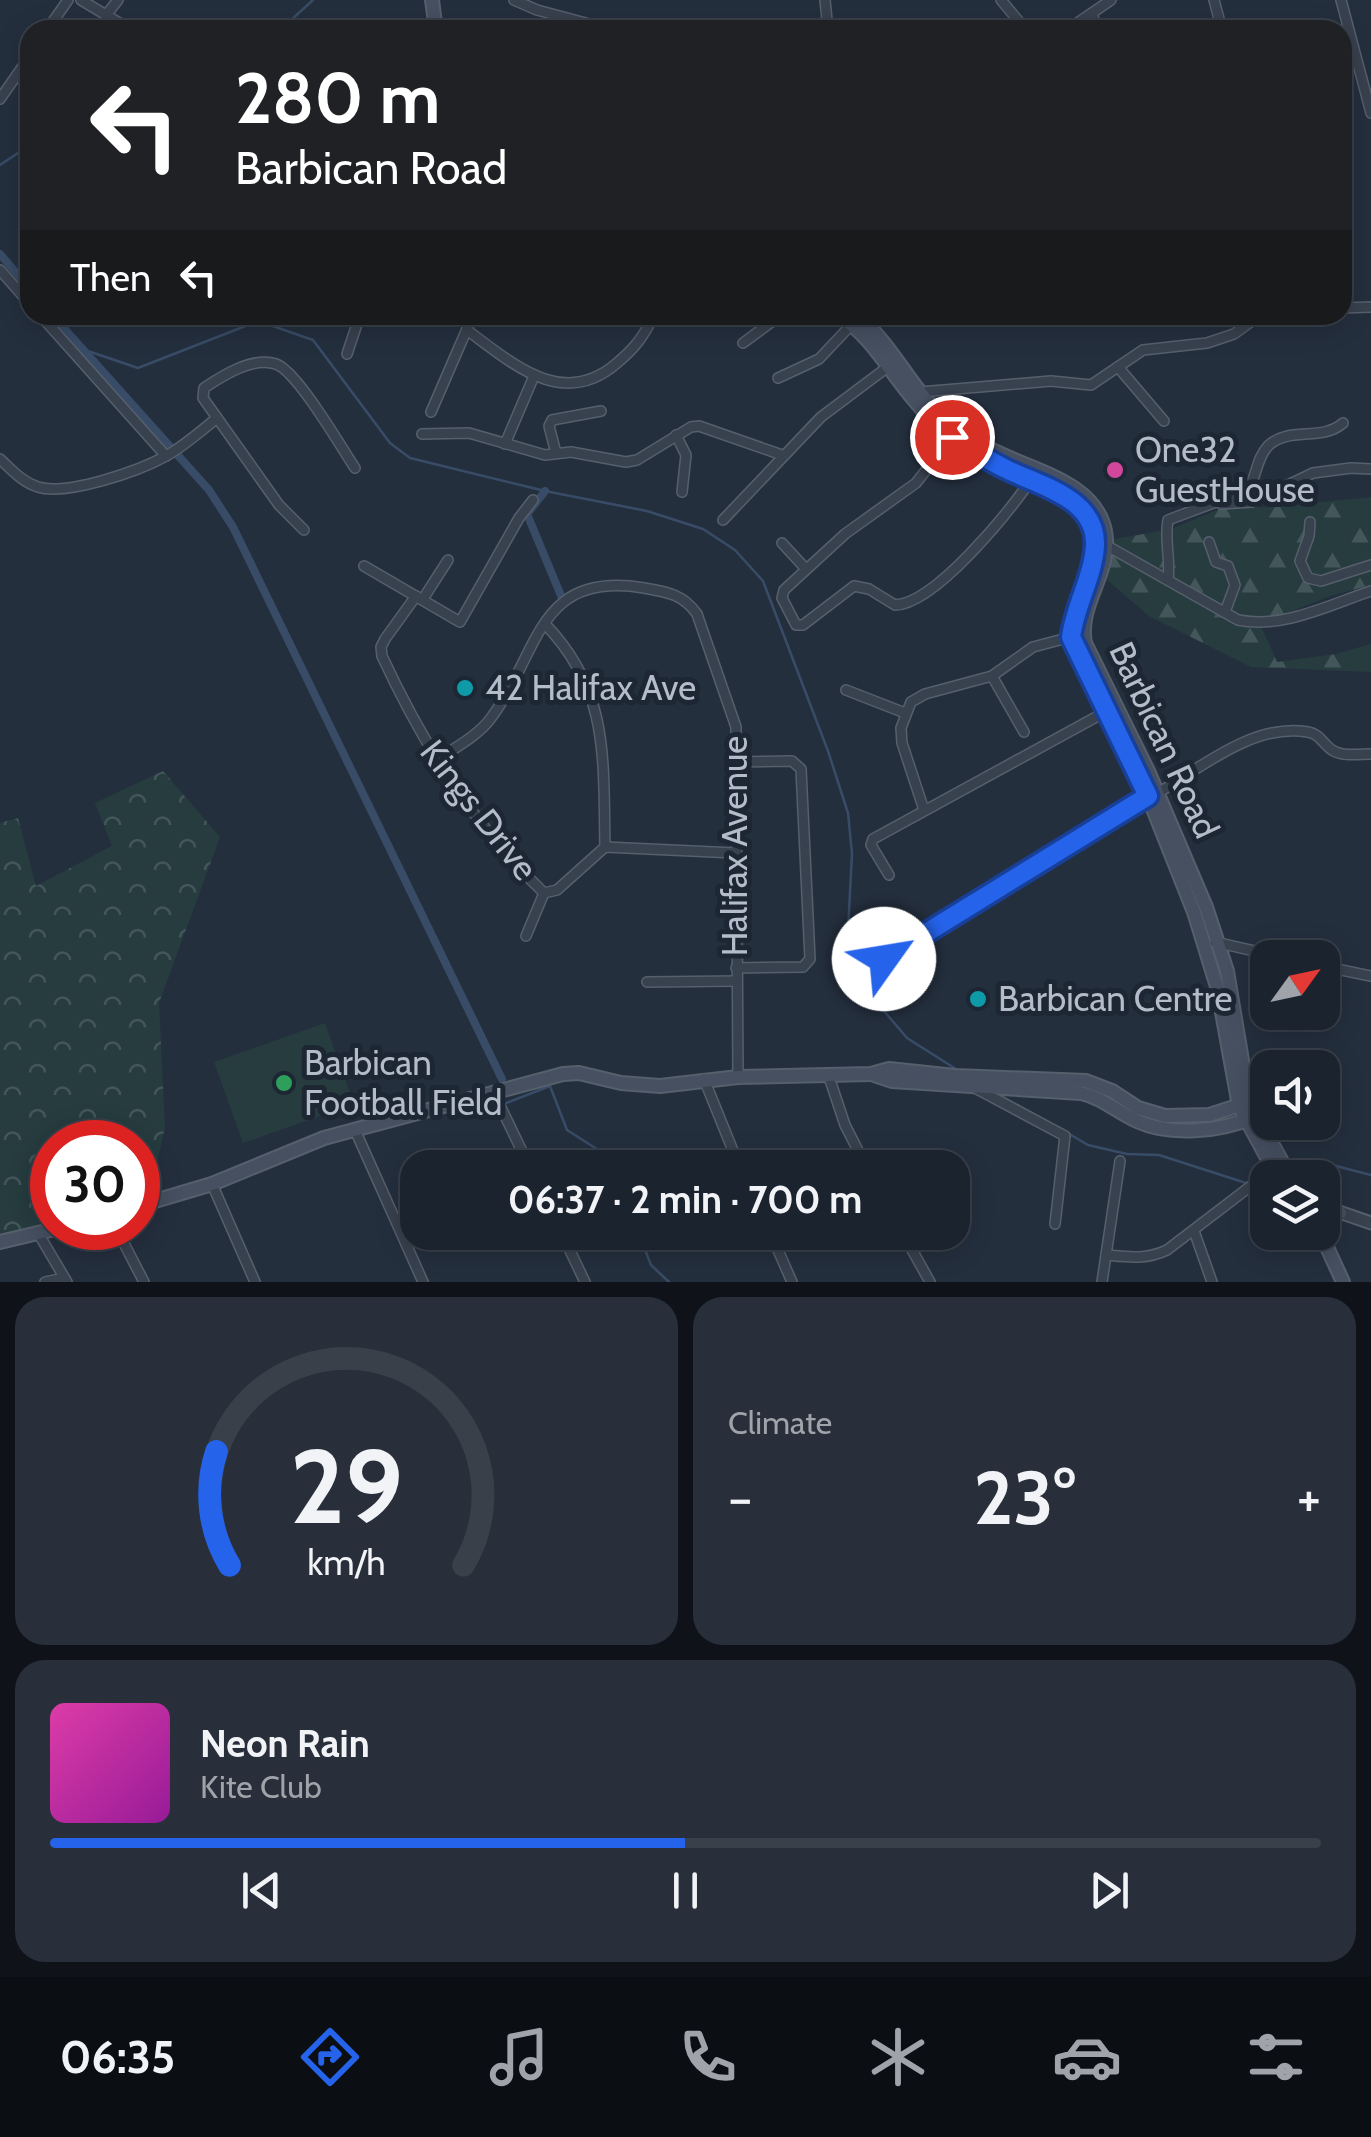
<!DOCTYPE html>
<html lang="en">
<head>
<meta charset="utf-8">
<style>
  body { margin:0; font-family:Cabin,sans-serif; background:#282f3a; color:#f1f3f6; height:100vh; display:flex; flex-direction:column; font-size:38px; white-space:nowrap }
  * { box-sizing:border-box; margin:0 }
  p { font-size:32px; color:#a0a4aa }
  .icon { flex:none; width:55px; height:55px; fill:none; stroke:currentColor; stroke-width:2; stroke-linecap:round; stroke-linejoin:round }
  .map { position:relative; height:1282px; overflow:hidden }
  .sheet { display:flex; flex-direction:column; gap:15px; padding:15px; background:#0f1319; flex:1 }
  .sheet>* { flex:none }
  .guide { position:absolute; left:20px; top:20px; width:1332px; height:305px; border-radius:30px; box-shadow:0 5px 25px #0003,0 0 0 2px #39404a; background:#202124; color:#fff; overflow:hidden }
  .needle { width:65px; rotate:57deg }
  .fabs { position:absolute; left:1250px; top:940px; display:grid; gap:20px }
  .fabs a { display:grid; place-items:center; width:90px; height:90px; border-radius:20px; background:#1b232e; box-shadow:0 5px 25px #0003,0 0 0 2px #39404a; font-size:50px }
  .speed { position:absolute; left:30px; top:1120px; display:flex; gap:20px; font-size:50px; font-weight:700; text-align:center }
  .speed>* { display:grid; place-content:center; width:130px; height:130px; border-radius:50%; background:#1b232e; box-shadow:0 5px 25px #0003,0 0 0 2px #39404a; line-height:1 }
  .speed .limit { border:15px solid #d22; background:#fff; color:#111 }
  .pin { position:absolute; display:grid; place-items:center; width:85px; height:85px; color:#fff; margin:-42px; border:5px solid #fff; border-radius:50%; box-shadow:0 2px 10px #0007 }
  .me { position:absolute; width:110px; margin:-55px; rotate:58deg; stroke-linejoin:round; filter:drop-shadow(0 0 8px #0008) }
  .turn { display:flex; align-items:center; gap:35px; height:210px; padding:0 50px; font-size:45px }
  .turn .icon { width:130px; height:130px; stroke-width:2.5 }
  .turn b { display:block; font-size:70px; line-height:85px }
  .then { display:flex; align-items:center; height:95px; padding:0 50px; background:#0003; gap:20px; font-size:38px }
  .big { font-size:75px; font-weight:800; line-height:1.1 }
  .sheet .widget { flex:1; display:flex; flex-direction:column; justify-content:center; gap:15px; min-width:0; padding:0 35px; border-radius:30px; background:#282f3a }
  .sheet .dial { align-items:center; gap:0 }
  .dial svg { height:260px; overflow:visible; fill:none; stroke:#39404a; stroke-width:7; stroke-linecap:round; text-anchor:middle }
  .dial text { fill:#f1f3f6; stroke:none }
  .song { display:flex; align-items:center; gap:30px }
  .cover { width:120px; height:120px; border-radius:15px; background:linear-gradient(135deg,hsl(320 70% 55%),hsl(300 70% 35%)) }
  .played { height:10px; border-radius:5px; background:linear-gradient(90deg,#2563eb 50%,#39404a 50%) }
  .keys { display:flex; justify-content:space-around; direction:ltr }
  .heat { display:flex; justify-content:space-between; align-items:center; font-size:55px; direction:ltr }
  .sheet .tiles { flex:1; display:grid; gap:15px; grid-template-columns:1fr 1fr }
  .widget:last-child { grid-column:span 2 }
  .trip { position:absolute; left:400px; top:1150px; width:570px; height:100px; border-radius:30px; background:#1b232e; box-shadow:0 5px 25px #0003,0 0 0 2px #39404a; font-weight:800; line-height:100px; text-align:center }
  .menu { display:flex; height:160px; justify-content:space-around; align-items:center; background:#0b0e12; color:#a0a4aa }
  .menu .icon { width:70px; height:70px }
  .menu .active { color:#2563eb }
  .menu b { font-size:45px; color:#f1f3f6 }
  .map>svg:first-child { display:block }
  .forest { fill:url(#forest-firs) }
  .park { fill:url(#park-crowns) }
  .pitch { fill:#263c3f }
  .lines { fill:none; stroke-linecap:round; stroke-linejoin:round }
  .stream { stroke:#394c67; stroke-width:2.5 }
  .canal { stroke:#394c67; stroke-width:8 }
  .minor-casing { stroke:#565f6c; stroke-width:12 }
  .tertiary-casing { stroke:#565f6c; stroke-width:15 }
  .secondary-casing { stroke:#565f6c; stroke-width:16 }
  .minor { stroke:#38414e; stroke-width:9 }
  .tertiary { stroke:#38414e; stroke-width:11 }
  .secondary { stroke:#465061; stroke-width:12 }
  .route-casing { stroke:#184099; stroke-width:25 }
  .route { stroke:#2563eb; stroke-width:18 }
  .hotel-dot { fill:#d1479c; stroke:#1d2633; stroke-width:4 }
  .culture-dot { fill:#0f9aa8; stroke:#1d2633; stroke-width:4 }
  .leisure-dot { fill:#2e9e5b; stroke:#1d2633; stroke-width:4 }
  .labels { text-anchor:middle; stroke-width:10; stroke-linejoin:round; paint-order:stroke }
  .poi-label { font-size:35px; fill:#b4bcc9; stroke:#1d2633; text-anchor:start }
  .street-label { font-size:35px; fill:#b4bcc9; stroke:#1d2633 }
</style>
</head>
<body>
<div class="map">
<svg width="1371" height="1282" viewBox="0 0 1371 1282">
  <defs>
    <pattern id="forest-firs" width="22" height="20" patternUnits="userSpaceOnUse" patternTransform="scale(2.5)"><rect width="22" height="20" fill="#263c3f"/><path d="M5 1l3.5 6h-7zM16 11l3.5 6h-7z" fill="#435659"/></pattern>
    <pattern id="park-crowns" width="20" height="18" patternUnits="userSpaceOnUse" patternTransform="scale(2.5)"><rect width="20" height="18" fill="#263c3f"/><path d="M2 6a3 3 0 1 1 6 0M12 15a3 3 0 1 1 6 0" fill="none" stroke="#435659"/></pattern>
  </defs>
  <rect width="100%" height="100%" fill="#242f3e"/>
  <!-- forest -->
  <path class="forest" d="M1371,497v88l-41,11 -70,28 17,38 59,-8 35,-10v28l-120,-5 -102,-51 -44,-38 5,-38 61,-11 51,-21 49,-1z"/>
  <!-- park -->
  <path class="park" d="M163,771l57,66 -61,166 6,124 -16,72 -11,3v-60h-86v82l-52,14v-415l18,-5 18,68 76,-40 -17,-43z"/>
  <!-- pitch -->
  <path class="pitch" d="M325,1023l29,81 -111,39 -29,-81z"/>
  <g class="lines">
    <!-- stream -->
    <g class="stream">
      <path d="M130,26c20,-12 55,-1 76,4"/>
      <path d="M267,30l24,-10 22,-20"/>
      <path d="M0,165l30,-20"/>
      <path d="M79,348l59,20 120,-47 55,19 77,103 20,15 135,33 102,20 56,18 32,21 28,31 65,170 20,62 4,41 -5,96 8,27 52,61 52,33"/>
      <path d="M996,1093l50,28"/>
      <path d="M504,1104l46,-18 17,44 44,28 3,10"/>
      <path d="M1066,1132l22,13 39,9 32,1 87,28"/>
      <path d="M1336,1166l35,9"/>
      <path d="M1258,1187l10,-1"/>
      <path d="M638,1232l13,33 18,17"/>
    </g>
    <!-- canal -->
    <g class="canal">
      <path d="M0,254l30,35"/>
      <path d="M52,315l157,175 24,37 269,552"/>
      <path d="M545,491l-18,23 35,84"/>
    </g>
    <defs>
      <g id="minor">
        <path d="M81,0l50,30"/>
        <path d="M514,0l23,10 75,20"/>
        <path d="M825,0l3,30"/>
        <path d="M1001,0l25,30"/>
        <path d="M1214,0l8,30"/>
        <path d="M1341,0l30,113"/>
        <path d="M1092,13l5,17"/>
        <path d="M106,15l12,-15"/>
        <path d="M47,30l21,-30"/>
        <path d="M1067,30l44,-30"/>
        <path d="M0,99l30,-43"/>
        <path d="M0,270l30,34"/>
        <path d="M1342,308l29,-1"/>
        <path d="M40,315l126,141"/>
        <path d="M467,330c46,34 96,80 150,33 18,-15 27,-27 37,-48"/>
        <path d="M743,343l38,-28"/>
        <path d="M347,354l13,-39"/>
        <path d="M1118,367l46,54"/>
        <path d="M778,378l41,-19 33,-35"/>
        <path d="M920,392l131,-11 40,4 52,-35 64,-7 27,-9 26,-19"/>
        <path d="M431,412l42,-97"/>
        <path d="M422,434l47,-1 76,22 26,-3 55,10 11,-2 54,-33 8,-1 83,29"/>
        <path d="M676,435l10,20 -4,37"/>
        <path d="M952,437l-36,46 -71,51 -61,56 -2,8 14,27h7l51,-39 15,3 26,16c40,-1 113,-92 136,-125"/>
        <path d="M505,444l29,-68"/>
        <path d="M556,453l-7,-27 3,-6 49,-9"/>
        <path d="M0,459c12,11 22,23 38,28 29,9 101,-16 128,-31 18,-10 35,-25 51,-38"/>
        <path d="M1221,504l31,-2 61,-29 38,-5 20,1"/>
        <path d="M723,520l98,-103 68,-51"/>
        <path d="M1310,522l-1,14 -9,25 8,17 13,3 50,-16"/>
        <path d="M304,530l-25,-25 -76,-107 1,-10c18,-12 49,-32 72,-24 21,7 65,83 79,104"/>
        <path d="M1209,542l7,20 12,4 7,19 -10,27"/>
        <path d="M782,543l23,25"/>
        <path d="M1102,543l136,77c45,9 91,-15 133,-29"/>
        <path d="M364,566l96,56 59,-104 14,-18"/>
        <path d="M1168,580c3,-21 -4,-40 0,-60l80,-30c9,-14 8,-31 20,-44 20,-20 54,-4 75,-23"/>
        <path d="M416,596l-31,43 -4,8 1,9c41,88 91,169 162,237l13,-3 48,-43 130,6"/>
        <path d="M423,599l25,-39"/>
        <path d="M545,624c65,67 58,136 60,223"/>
        <path d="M992,676l32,56"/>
        <path d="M846,690l59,23"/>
        <path d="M437,760c17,-12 41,-24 54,-42 49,-65 45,-148 153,-130 23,4 39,6 53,26l39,113 2,350"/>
        <path d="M1158,793c42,-25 97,-71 150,-61 12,2 15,12 24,18 11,7 27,4 39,4"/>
        <path d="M924,810l-22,-67 -1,-15 10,-26 14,-8 67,-18 41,-29 38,-10"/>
        <path d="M889,875l-18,-30 2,-6 234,-128"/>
        <path d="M526,936l18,-43"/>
        <path d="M1215,942l70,16"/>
        <path d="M897,950l16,28"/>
        <path d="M884,959l264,-163"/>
        <path d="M1322,966l49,10"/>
        <path d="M736,968l67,-1 7,-8 -9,-190 -9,-8 -56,1"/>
        <path d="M647,982l89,-1"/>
        <path d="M828,1074l17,51 22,43"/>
        <path d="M704,1079l36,89"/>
        <path d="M975,1088l90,48 -10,88"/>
        <path d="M494,1093l36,75"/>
        <path d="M1322,1094l12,1"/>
        <path d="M1249,1102l19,-13"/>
        <path d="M355,1130l68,152"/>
        <path d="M212,1184l43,98"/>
        <path d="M116,1228l28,54"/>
        <path d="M1194,1231l18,51"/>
        <path d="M561,1232l24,50"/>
        <path d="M770,1232l22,50"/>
        <path d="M902,1232l28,50"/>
        <path d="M38,1233l29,49"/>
        <path d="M1106,1255c22,2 40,5 61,-5l106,-81"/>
        <path d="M45,1282l19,-4"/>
        <path d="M1102,1282l18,-121"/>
      </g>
      <path id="tertiary" d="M1322,1206l49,17"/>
      <g id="secondary">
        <path d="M432,0l4,30"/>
        <path d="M839,315c34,23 50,56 76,86 16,20 37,36 58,50 35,22 106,37 119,78 13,40 -28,78 -18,119l74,148 46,116 24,78 21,116 39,72"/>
        <path d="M856,315c28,22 42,49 64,77 15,20 36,36 58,50 40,27 116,34 127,89 8,41 -28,73 -20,112l63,128 58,136 21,64 22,131 42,76"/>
        <path d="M874,1075l18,6 189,12c22,5 36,19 56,28 32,15 84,11 116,-4"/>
        <path d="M138,1206l74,-22 112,-46 239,-64 16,-1 42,10 39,3 78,-9 133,-3 18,-5 66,7 131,5 26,10 26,17 27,8 44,-1 40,-13"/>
        <path d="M1322,1231l5,-10 13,-8"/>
        <path d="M1320,1232l23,50"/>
        <path d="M0,1242l59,-14"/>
      </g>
    </defs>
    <!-- minor casing -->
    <use href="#minor" class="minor-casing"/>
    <!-- tertiary casing -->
    <use href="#tertiary" class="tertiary-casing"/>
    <!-- secondary casing -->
    <use href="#secondary" class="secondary-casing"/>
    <!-- minor -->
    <use href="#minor" class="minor"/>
    <!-- tertiary -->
    <use href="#tertiary" class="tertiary"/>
    <!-- secondary -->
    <use href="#secondary" class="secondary"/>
  </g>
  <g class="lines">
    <defs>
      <path id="route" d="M884,959l264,-163 -77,-159c4,-31 22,-60 24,-91 2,-48 -55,-60 -89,-77 -19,-9 -37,-21 -54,-32"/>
    </defs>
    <!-- route casing -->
    <use href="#route" class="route-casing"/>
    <!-- route -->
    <use href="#route" class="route"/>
  </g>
  <!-- markers -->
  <circle class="hotel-dot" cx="1115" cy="470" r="10"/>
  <g class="culture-dot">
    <circle cx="465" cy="688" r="10"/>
    <circle cx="978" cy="999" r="10"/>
  </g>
  <circle class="leisure-dot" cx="284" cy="1083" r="10"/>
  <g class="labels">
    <!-- poi labels -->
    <g class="poi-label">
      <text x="1135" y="462">One32<tspan x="1135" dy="40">GuestHouse</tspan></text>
      <text x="485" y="700">42 Halifax Ave</text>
      <text x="998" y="1011">Barbican Centre</text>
      <text x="304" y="1075">Barbican<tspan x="304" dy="40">Football Field</tspan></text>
    </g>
    <!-- street labels -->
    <g class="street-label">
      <text transform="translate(1164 740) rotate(65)" y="12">Barbican Road</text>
      <text transform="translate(479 810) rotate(52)" y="12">Kings Drive</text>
      <text transform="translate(735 846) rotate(-90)" y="12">Halifax Avenue</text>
    </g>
  </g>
</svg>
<div class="fabs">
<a><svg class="needle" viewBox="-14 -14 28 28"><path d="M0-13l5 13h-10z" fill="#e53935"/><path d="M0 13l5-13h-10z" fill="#a0a4aa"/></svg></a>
<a><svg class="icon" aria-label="sound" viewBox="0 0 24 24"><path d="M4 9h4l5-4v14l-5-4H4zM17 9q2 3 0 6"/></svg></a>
<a><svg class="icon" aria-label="layers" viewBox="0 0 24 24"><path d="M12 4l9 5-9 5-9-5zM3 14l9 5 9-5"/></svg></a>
</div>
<div class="speed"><div class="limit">30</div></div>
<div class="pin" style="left:952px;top:437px;background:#d93025"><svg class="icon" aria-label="arrive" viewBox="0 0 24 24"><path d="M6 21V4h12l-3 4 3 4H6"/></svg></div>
<svg class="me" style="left:884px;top:959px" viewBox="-20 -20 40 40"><circle r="19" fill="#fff"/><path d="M0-13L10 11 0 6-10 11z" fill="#2563eb"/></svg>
<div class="trip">06:37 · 2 min · 700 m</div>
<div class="guide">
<div class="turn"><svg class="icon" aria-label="left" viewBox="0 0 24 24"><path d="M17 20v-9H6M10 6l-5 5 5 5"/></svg><div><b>280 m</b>Barbican Road</div></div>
<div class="then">Then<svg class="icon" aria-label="left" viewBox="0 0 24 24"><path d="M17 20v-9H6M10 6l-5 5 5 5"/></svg></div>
</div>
</div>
<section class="sheet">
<div class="tiles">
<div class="widget dial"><svg viewBox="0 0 100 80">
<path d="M14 69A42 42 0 1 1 86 69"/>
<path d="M14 69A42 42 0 0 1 10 34" stroke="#2563eb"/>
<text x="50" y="56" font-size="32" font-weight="700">29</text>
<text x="50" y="72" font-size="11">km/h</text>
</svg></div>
<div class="widget"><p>Climate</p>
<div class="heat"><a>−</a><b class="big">23°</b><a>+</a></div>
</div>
<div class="widget">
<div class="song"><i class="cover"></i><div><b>Neon Rain</b><p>Kite Club</p></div></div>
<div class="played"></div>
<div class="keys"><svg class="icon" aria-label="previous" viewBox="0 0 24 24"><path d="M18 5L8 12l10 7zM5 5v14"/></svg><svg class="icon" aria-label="pause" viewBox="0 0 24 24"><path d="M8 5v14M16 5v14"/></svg><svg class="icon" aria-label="next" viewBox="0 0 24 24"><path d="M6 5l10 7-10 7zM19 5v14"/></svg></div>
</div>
</div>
</section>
<nav class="menu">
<b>06:35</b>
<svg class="icon active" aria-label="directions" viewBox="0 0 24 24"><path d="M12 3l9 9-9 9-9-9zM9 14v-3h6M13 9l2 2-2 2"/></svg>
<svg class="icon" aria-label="music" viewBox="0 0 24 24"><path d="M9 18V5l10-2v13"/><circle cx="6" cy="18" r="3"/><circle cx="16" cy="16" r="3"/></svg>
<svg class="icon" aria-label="phone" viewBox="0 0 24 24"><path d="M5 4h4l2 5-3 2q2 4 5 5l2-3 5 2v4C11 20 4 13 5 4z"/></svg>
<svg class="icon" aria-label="climate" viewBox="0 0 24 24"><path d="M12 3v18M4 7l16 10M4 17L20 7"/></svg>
<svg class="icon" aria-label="car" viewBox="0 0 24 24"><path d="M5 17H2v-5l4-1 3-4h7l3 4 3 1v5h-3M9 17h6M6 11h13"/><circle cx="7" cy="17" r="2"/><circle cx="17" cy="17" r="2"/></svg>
<svg class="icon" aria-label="filters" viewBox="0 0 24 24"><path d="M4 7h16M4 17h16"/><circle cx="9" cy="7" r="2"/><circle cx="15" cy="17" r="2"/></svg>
</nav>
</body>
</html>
